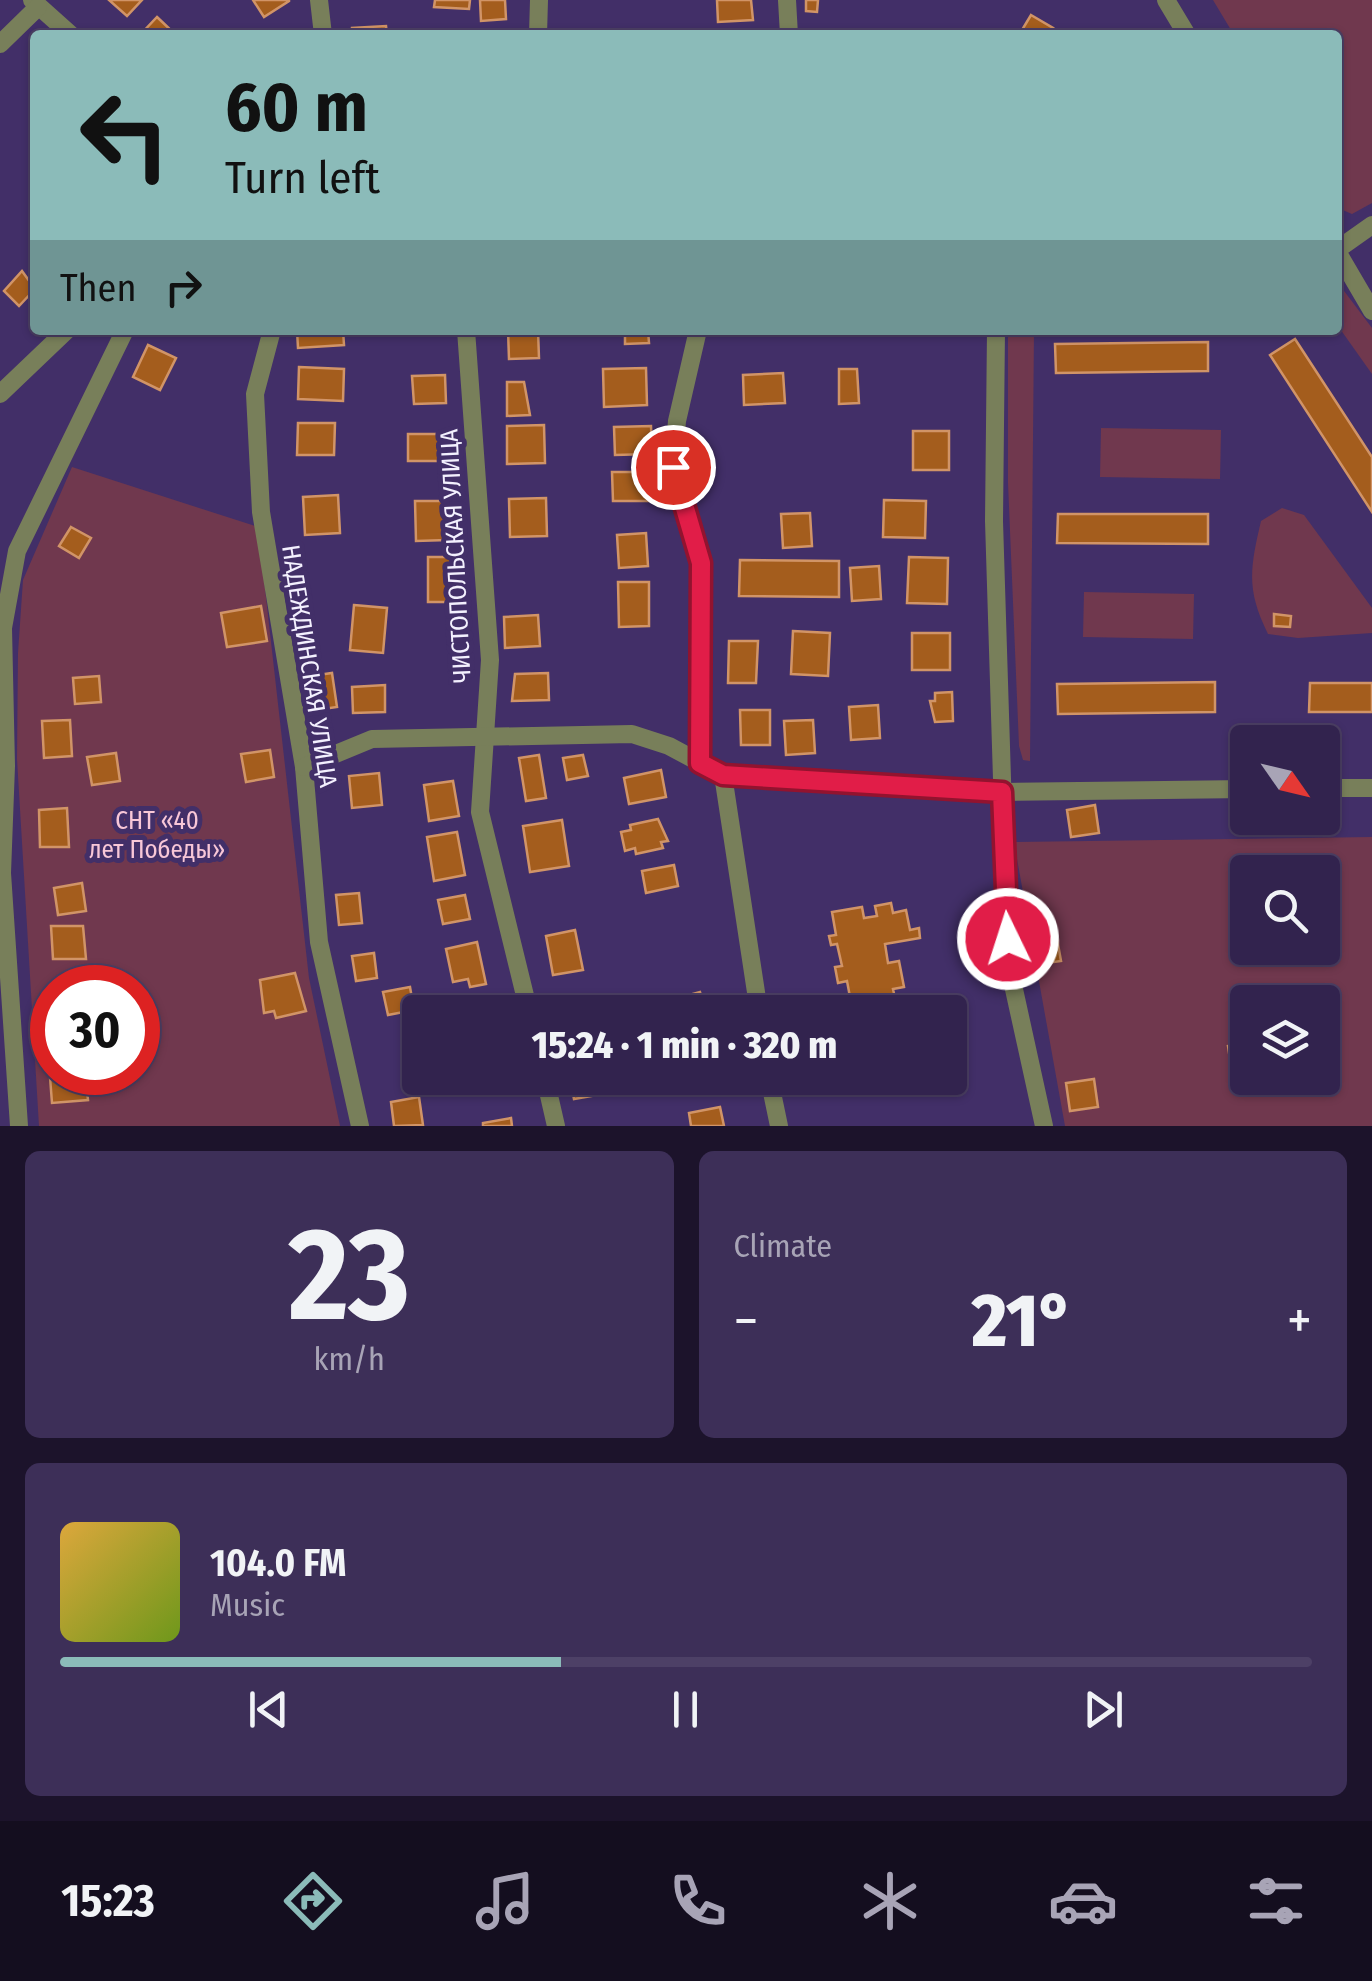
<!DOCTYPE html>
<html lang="en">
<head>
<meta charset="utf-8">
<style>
  body { margin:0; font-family:"Fira Sans Condensed",sans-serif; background:#3d2f58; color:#f1f3f6; height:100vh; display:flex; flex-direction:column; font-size:38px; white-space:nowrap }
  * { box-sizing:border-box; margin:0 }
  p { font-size:32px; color:#a8a4b6 }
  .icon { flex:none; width:55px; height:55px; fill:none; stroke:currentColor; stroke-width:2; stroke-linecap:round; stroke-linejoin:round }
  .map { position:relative; height:1126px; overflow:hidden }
  .details { display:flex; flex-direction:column; gap:25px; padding:25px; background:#1c132b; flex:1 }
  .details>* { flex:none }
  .hud { position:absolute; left:30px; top:30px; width:1312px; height:305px; border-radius:10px; box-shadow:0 2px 8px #0004,0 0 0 2px #4d4066; background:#8bbbb9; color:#111; overflow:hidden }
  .needle { width:65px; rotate:124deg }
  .buttons { position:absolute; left:1230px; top:725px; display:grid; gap:20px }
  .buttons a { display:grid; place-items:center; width:110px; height:110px; border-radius:10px; background:#32234e; box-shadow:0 2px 8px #0004,0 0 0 2px #4d4066; font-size:50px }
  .speed { position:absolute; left:30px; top:965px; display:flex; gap:20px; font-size:50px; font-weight:700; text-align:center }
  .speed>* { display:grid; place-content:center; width:130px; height:130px; border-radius:50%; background:#32234e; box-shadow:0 2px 8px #0004,0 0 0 2px #4d4066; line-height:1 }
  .speed .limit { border:15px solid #d22; background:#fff; color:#111 }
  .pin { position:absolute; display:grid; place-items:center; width:85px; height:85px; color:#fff; margin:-42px; border:5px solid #fff; border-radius:50%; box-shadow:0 2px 10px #0007 }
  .me { position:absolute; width:110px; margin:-55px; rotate:356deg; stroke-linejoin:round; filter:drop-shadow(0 0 8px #0008) }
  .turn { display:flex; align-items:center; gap:35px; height:210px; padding:0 30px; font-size:45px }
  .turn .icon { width:130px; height:130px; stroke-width:2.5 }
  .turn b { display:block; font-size:70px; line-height:85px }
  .then { display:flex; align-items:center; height:95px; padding:0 30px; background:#0003; gap:20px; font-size:38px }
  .big { font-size:75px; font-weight:800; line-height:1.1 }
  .details .card { flex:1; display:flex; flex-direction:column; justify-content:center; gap:15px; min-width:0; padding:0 35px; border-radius:15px; background:#3d2f58 }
  .details .dial { align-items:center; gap:0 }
  .dial b { font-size:130px; line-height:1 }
  .song { display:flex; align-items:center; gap:30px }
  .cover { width:120px; height:120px; border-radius:15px; background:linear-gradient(135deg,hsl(40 70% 55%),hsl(80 70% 35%)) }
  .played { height:10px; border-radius:5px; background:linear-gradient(90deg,#8bbbb9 40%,#4d4066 40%) }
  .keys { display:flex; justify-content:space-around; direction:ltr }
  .heat { display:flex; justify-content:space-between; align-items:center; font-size:55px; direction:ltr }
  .details .tiles { flex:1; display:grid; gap:25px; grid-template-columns:1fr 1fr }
  .card:last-child { grid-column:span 2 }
  .trip { position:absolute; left:402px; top:995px; width:565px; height:100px; border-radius:10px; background:#32234e; box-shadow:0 2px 8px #0004,0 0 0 2px #4d4066; font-weight:800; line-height:100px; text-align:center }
  .tab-bar { display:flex; height:160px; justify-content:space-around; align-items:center; background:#140e1f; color:#a8a4b6 }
  .tab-bar .icon { width:70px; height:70px }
  .tab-bar .on { color:#8bbbb9 }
  .tab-bar b { font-size:45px; color:#f1f3f6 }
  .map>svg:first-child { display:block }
  .green { fill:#70384e; fill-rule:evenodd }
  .building { fill:#a45d1d; stroke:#d19467; stroke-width:2.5 }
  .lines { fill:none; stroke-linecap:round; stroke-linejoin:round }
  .minor { stroke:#787f5a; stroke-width:18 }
  .route-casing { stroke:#92132f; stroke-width:25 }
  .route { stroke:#e11d48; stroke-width:18 }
  .labels { text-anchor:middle; stroke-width:10; stroke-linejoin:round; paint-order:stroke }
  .street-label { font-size:25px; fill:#f3f0fe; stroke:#422f68 }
  .park-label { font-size:25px; fill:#f8c7d7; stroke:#422f68 }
</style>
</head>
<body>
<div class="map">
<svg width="1372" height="1126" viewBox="0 0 1372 1126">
  <rect width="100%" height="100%" fill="#422f68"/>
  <!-- green -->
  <g class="green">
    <path d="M1213,0h159v203l-20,11 -14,-6v-173h-104z"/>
    <path d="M1338,283l34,45v46l-34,-48z"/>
    <path d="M1008,330h26l-4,431 -7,-1 -4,-14 -11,-263z"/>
    <path d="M1101,428l120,2 -1,49 -120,-2z"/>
    <path d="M72,467l186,60 51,451 31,148h-301l-22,-367 1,-106 5,-73zM52,988h86v84h-86z"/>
    <path d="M1282,508l22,7 68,93v25l-74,5 -30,-4c-22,-44 -18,-66 -7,-113z"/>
    <path d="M1084,592l110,2 -1,45 -110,-2z"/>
    <path d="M1372,837v289h-307l-51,-284zM1248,872h74v76h-74zM1248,1002h74v76h-74z"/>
  </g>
  <!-- building -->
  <g class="building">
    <path d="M109,0h33l-15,16z"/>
    <path d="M253,0h36v1l-25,16z"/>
    <path d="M435,0h35l-1,9 -35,-2z"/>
    <path d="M480,0h25l1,19 -25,2z"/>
    <path d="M717,0h34l2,20 -35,2z"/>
    <path d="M806,0h12l-1,12 -11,-1z"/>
    <path d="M1031,15l22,13 -5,7h-29z"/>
    <path d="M157,17l19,18h-36z"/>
    <path d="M386,26l1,9h-35v-7z"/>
    <path d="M22,271l13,18 -16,17 -15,-15z"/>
    <path d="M297,330h46l1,15 -46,3z"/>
    <path d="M508,330h30l1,28 -30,1z"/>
    <path d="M625,330h23l1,13 -24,1z"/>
    <path d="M1295,339l77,118v55l-102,-157z"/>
    <path d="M1208,342v29l-152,2 -1,-29z"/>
    <path d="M148,345l28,13 -16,32 -27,-13z"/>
    <path d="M299,367l45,2 -1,32 -45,-2z"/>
    <path d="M646,368l1,37 -43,2 -1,-38z"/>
    <path d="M839,369h18l2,34 -20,1z"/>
    <path d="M783,373l2,30 -41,2 -1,-30z"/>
    <path d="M445,375l1,28 -32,1 -2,-28z"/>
    <path d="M507,382h17l6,33 -23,1z"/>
    <path d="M298,423h37l-1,32h-37z"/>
    <path d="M544,425l1,38 -38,1v-38z"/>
    <path d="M651,426l1,28 -37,1 -1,-28z"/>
    <rect x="913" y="431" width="36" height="39"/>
    <rect x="408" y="434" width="34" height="27"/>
    <path d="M612,472h36v29h-35z"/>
    <path d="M338,495l2,38 -35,2 -2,-38z"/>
    <path d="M546,498l1,38 -37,1 -1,-38z"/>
    <path d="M884,500l42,1 -1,37 -42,-1z"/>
    <path d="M415,501h32v39l-31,1z"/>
    <path d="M810,513l2,33 -29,2 -2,-34z"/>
    <path d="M1058,514h150v30l-151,-1z"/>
    <path d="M71,527l20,11 -12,20 -20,-12z"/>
    <path d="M646,533l2,33 -29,2 -2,-33z"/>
    <rect x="428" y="557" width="24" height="45"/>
    <path d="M909,557l39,1 -1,46 -40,-1z"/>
    <path d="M740,560l99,1v36l-100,-1z"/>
    <path d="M879,566l2,33 -29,2 -2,-33z"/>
    <path d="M618,582h31v44l-30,1z"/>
    <path d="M354,605l33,3 -4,45 -33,-3z"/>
    <path d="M261,606l6,35 -40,6 -6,-34z"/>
    <path d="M1274,614l17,2 -1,11 -16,-1z"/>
    <path d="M538,615l2,31 -35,2 -1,-31z"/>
    <path d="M793,631l37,2 -2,43 -37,-2z"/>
    <rect x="912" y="633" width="38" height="37"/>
    <path d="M729,641h29l-2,42h-28z"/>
    <path d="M332,673l5,34 -28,4 -5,-34z"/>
    <path d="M548,673l1,27 -37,1 3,-27z"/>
    <path d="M99,676l2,26 -26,2 -2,-26z"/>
    <path d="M1215,682v30l-157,2 -1,-30z"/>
    <path d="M1310,683h62v29h-63z"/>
    <path d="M385,685v27l-32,1 -1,-26z"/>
    <path d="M952,692l1,29 -18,1 -5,-21h5v-8z"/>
    <path d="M878,705l2,33 -29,2 -2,-33z"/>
    <path d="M740,710h30v35h-29z"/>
    <path d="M70,720l2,36 -28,2 -2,-37z"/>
    <path d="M813,720l2,33 -29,2 -2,-34z"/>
    <path d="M270,750l4,27 -28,5 -5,-28z"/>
    <path d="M116,753l4,28 -28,4 -5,-28z"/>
    <path d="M539,755l7,43 -20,3 -7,-43z"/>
    <path d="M583,755l5,21 -21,4 -4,-22z"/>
    <path d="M661,770l5,27 -37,7 -5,-26z"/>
    <path d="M379,773l3,32 -30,3 -3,-32z"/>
    <path d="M453,781l6,35 -30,5 -5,-36z"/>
    <path d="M1095,805l4,28 -28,4 -4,-27z"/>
    <path d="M67,808l2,39h-29l-1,-37z"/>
    <path d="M658,819l10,22 -7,1 2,6 -27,6 -1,-6 -10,3 -4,-19 10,-2 -1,-5z"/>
    <path d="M562,820l7,46 -39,6 -7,-46z"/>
    <path d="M457,832l8,43 -31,6 -7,-44z"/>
    <path d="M674,865l4,21 -32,7 -4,-22z"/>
    <path d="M1248,873v29l-13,1 -4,-27z"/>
    <path d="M82,883l4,28 -28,4 -4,-27z"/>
    <path d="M359,893l3,30 -23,2 -3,-30z"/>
    <path d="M465,895l5,24 -27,5 -5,-24z"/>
    <path d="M891,903l2,10 13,-3 4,20 9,-2 1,10 -35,6 3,19 11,-2 5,26 -11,2 5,23h-56l-3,-13 11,-2 -3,-16 -9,2 -3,-16 7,-1 -5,-22 -6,1 -2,-9 7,-1 -4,-23 30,-5 2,11 13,-2 -2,-10z"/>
    <path d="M51,926h32l3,33h-33z"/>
    <path d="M575,930l8,40 -30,5 -7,-39z"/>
    <path d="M1056,933l5,28 -29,4 -4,-27z"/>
    <path d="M477,942l9,42 -16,3 -2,-8 -15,3 -7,-33z"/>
    <path d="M374,953l3,25 -21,3 -4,-25z"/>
    <path d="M295,973l11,38 -30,7 -2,-7 -10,2 -4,-33z"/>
    <path d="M410,987l4,23 -26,5 -5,-23z"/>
    <path d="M700,992l6,20h-36l-3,-11z"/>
    <path d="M1248,1042v29l-16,2 -4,-27z"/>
    <path d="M49,1064l3,8h33l3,28 -36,3z"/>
    <path d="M473,1078h29l2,9 -28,5z"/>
    <path d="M570,1078h31l2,16 -29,5z"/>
    <path d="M1094,1079l4,28 -28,4 -4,-28z"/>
    <path d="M419,1097l4,28 -29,1 -3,-24z"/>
    <path d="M720,1107l4,19h-33l-2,-13z"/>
    <path d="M511,1118l1,8h-29v-3z"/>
  </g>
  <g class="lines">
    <!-- minor -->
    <g class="minor">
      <path d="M32,0l39,35"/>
      <path d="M319,0l4,35"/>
      <path d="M787,0l2,35"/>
      <path d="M1166,0l21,35"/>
      <path d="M538,35l1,-35"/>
      <path d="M0,44l38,-37"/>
      <path d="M1338,249l34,-24"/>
      <path d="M1338,253l34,58"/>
      <path d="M272,330l-17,64 6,118 43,255 15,175 41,184"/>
      <path d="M466,330l24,330 -10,152 49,200"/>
      <path d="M698,330l-21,91 -4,46 28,96 -1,200"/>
      <path d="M996,330l-2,191 12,387 4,63 34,155"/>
      <path d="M0,394l67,-64"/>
      <path d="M304,767l68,-28 260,-5 37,12 54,29 279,17 246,-3"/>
      <path d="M723,775l36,237"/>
      <path d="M1322,788h50"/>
      <path d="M545,1078l11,48"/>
      <path d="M769,1078l10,48"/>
      <path d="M19,1126l-17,-253 4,-107 -3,-138 14,-77 108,-221"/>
    </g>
  </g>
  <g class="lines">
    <defs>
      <path id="route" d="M673,467l28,96 -1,200 23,12 279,17 6,147"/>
    </defs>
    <!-- route casing -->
    <use href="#route" class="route-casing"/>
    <!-- route -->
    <use href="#route" class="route"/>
  </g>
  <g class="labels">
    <!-- street labels -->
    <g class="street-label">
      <text transform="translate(455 556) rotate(-93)" y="9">ЧИСТОПОЛЬСКАЯ УЛИЦА</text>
      <text transform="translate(310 666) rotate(81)" y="9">НАДЕЖДИНСКАЯ УЛИЦА</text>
    </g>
    <!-- park labels -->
    <g class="park-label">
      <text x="157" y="829">СНТ «40<tspan x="157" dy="29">лет Победы»</tspan></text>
    </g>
  </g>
</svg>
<div class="buttons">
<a><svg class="needle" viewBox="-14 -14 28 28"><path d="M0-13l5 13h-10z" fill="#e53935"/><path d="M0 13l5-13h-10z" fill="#a8a4b6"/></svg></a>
<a><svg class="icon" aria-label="search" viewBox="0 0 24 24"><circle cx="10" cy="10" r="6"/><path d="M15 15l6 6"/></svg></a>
<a><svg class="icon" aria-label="layers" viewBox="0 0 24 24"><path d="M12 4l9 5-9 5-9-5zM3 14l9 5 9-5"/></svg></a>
</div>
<div class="speed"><div class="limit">30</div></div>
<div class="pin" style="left:673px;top:467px;background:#d93025"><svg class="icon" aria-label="arrive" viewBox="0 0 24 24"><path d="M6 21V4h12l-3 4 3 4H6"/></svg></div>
<svg class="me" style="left:1008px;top:939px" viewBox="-20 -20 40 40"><circle r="17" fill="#e11d48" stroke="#fff" stroke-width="3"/><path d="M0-11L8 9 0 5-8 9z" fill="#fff"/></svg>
<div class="trip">15:24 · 1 min · 320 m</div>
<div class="hud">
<div class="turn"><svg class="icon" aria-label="left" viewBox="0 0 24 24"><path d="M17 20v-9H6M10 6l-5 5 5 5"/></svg><div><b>60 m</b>Turn left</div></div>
<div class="then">Then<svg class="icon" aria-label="right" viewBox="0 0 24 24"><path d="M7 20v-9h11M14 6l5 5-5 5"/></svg></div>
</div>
</div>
<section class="details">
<div class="tiles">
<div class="card dial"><b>23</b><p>km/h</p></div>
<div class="card"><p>Climate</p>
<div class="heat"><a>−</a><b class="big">21°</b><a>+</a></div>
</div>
<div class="card">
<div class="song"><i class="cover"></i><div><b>104.0 FM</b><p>Music</p></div></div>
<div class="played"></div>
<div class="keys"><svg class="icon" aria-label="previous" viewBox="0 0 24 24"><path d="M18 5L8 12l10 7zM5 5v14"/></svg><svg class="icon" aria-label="pause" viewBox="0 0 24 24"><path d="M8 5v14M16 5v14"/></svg><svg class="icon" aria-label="next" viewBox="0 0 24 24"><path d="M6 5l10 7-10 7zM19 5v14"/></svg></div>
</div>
</div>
</section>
<nav class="tab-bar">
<b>15:23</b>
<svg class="icon on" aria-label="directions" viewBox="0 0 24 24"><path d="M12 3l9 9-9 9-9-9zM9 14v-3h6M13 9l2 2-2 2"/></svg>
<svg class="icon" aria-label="music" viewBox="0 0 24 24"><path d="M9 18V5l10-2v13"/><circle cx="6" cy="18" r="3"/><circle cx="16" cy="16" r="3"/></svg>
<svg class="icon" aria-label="phone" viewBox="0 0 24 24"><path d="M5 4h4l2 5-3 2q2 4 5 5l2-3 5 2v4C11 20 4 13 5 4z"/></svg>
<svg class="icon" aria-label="climate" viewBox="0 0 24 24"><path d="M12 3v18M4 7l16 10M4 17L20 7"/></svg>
<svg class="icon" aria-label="car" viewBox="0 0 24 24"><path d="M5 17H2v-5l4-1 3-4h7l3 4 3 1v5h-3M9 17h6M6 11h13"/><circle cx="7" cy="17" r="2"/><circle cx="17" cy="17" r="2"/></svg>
<svg class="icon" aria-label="filters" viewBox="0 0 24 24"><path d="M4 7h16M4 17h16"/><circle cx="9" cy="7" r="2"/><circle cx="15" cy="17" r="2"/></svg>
</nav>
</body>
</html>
